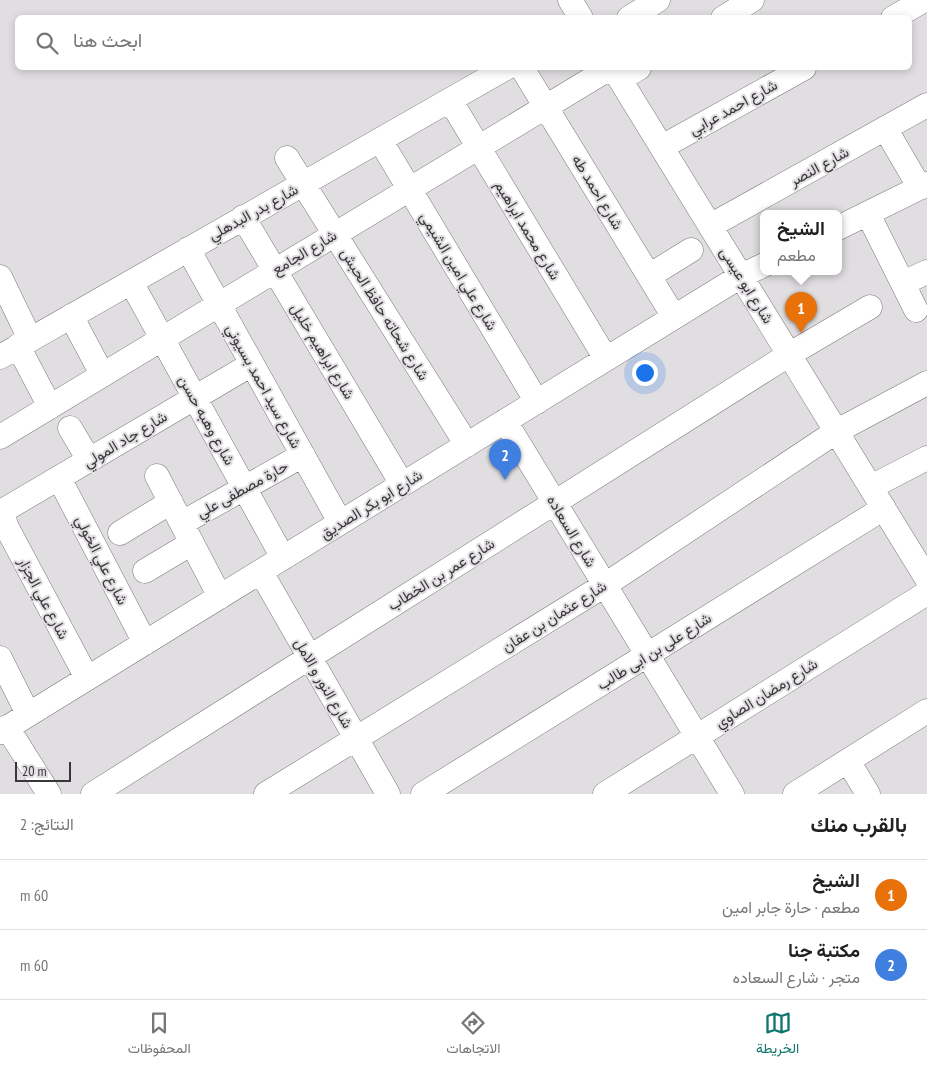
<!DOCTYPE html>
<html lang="ar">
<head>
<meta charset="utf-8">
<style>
  :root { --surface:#fff; --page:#f6f6f6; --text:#222; --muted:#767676; --line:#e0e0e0; --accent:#0f766e }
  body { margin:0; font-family:"PT Sans Narrow",Vazirmatn,sans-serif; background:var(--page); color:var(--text); direction:rtl }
  .scale { position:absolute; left:15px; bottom:12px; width:56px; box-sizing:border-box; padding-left:5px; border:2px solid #393739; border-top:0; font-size:14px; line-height:18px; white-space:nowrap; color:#393739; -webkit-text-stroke:4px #e1dee2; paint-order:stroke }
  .you { position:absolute; left:644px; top:372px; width:18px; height:18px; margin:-12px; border:4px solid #fff; border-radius:50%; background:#1a73e8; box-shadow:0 0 0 8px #1a73e833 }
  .badge { display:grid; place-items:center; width:32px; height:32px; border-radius:50%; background:var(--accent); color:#fff; font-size:16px; font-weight:700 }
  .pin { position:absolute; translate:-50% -41px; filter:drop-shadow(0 1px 2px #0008) }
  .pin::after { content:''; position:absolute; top:26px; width:18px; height:15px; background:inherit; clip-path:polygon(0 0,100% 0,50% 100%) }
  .popup { position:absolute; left:760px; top:210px; width:82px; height:65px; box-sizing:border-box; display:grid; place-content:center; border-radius:8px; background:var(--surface); filter:drop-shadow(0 1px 4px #0005); font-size:16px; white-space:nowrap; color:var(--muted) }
  .popup b { font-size:19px; color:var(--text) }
  .popup::after { content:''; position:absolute; left:50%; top:100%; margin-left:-10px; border:10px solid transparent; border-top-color:var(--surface) }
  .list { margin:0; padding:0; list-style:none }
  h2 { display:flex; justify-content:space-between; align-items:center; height:65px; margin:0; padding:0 20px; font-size:21px }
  h2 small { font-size:16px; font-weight:400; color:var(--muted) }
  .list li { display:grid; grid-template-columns:32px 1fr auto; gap:15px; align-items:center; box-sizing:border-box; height:70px; padding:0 20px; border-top:1px solid var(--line) }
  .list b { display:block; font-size:19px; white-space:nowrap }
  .list p { margin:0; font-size:16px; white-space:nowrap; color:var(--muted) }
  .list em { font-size:16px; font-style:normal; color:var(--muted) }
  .icon { flex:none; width:28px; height:28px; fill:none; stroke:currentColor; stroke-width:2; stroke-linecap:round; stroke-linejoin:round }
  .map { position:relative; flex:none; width:927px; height:794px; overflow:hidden; direction:ltr }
  .search { position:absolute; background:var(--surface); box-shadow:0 2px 8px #0003; left:15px; right:15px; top:15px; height:55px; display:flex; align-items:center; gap:12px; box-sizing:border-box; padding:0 18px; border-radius:8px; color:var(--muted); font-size:19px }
  .sheet { height:205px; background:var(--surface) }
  nav { display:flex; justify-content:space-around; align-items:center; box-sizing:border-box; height:70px; border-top:1px solid var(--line); background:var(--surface); font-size:14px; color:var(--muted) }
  nav a { display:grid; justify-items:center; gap:2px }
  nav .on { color:var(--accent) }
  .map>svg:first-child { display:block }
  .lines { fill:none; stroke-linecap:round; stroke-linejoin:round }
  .minor-casing { stroke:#7b787b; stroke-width:25 }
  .minor { stroke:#fff; stroke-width:24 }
  .labels { text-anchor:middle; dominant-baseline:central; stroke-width:4; stroke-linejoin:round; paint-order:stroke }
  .street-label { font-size:15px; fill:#393739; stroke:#e1dee2 }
</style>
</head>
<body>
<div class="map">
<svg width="927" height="794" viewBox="0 0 927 794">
  <rect width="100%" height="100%" fill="#e1dee2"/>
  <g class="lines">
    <defs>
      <path id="minor" d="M570,0L581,18
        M629,18L658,0
        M723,18L752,0
        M893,18L924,0
        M522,68L674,317
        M613,68L927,579
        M620,79L639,68
        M450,100L606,359
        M885,128L920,188
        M380,140L537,402
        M662,147L804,68
        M287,158L467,445
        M868,214L916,310
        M243,217L402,484
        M710,226L927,105
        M838,228L927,184
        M188,249L340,522
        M649,276L691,250
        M0,277L30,339
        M131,282L283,558
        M903,283L927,272
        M71,316L102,374
        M18,346L50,407
        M0,357L506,68
        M505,421L732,794
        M70,428L89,460
        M0,437L610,68
        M157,476L220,597
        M59,478L145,643
        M871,487L927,458
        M182,523L303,455
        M120,533L171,502
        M145,571L192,543
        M261,572L388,794
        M0,658L28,714
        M87,678L6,526L4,518L6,509L252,364
        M7,727L49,794
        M0,732L741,276L764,265
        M848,761L868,794
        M93,794L790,354L870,307
        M266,794L605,585L837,431L927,383
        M423,794L884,508
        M605,794L927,593
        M795,794L927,711"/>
    </defs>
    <use href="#minor" class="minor-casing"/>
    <use href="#minor" class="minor"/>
  </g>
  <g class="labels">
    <g class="street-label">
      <text transform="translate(733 107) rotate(-29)">شارع احمد عرابي</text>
      <text transform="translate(819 166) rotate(-29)">شارع النصر</text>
      <text transform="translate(598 192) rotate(59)">شارع احمد طه</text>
      <text transform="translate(253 212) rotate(-29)">شارع بدر البدهلي</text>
      <text transform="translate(528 230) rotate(59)">شارع محمد ابراهيم</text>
      <text transform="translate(304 252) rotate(-31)">شارع الجامع</text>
      <text transform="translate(459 271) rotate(59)">شارع علي امين الشيمي</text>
      <text transform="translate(747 285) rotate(58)">شارع ابو عيسى</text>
      <text transform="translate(385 314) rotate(58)">شارع شحاته حافظ الحبش</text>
      <text transform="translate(323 351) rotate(59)">شارع ابراهيم خليل</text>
      <text transform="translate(264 386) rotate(61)">شارع سيد احمد بسيوني</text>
      <text transform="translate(207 420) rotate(61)">شارع وهبه حسن</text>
      <text transform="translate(125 439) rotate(-31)">شارع جاد المولي</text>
      <text transform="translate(242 489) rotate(-29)">حارة مصطفى علي</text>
      <text transform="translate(371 504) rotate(-32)">شارع ابو بكر الصديق</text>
      <text transform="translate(572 531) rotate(59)">شارع السعاده</text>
      <text transform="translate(102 560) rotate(63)">شارع علي الخولي</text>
      <text transform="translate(441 574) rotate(-32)">شارع عمر بن الخطاب</text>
      <text transform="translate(44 598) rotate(62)">شارع علي الجزار</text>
      <text transform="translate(554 616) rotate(-32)">شارع عثمان بن عفان</text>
      <text transform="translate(654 651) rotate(-32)">شارع على بن ابى طالب</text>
      <text transform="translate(324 683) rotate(60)">شارع النور و الامل</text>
      <text transform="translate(766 693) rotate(-32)">شارع رمضان الصاوي</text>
    </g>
  </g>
</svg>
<div class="scale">20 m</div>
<div class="you"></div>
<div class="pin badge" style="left:801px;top:333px;background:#e8710a">1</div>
<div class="popup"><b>الشيخ</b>مطعم</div>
<div class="pin badge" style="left:505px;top:480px;background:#3f7fe0">2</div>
<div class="search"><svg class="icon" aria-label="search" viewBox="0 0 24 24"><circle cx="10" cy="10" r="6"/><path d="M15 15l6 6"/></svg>ابحث هنا</div>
</div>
<section class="sheet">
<h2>بالقرب منك<small>النتائج: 2</small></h2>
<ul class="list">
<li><span class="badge" style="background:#e8710a">1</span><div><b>الشيخ</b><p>مطعم · حارة جابر امين</p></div><em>60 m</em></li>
<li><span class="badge" style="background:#3f7fe0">2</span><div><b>مكتبة جنا</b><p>متجر · شارع السعاده</p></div><em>60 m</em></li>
</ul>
</section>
<nav>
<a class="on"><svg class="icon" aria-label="map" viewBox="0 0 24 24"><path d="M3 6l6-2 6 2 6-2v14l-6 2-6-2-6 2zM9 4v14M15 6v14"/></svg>الخريطة</a>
<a><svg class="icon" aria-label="directions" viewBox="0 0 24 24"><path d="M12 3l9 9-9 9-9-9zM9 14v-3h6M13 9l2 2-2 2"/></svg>الاتجاهات</a>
<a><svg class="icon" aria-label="saved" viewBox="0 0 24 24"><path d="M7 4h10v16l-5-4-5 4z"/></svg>المحفوظات</a>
</nav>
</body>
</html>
